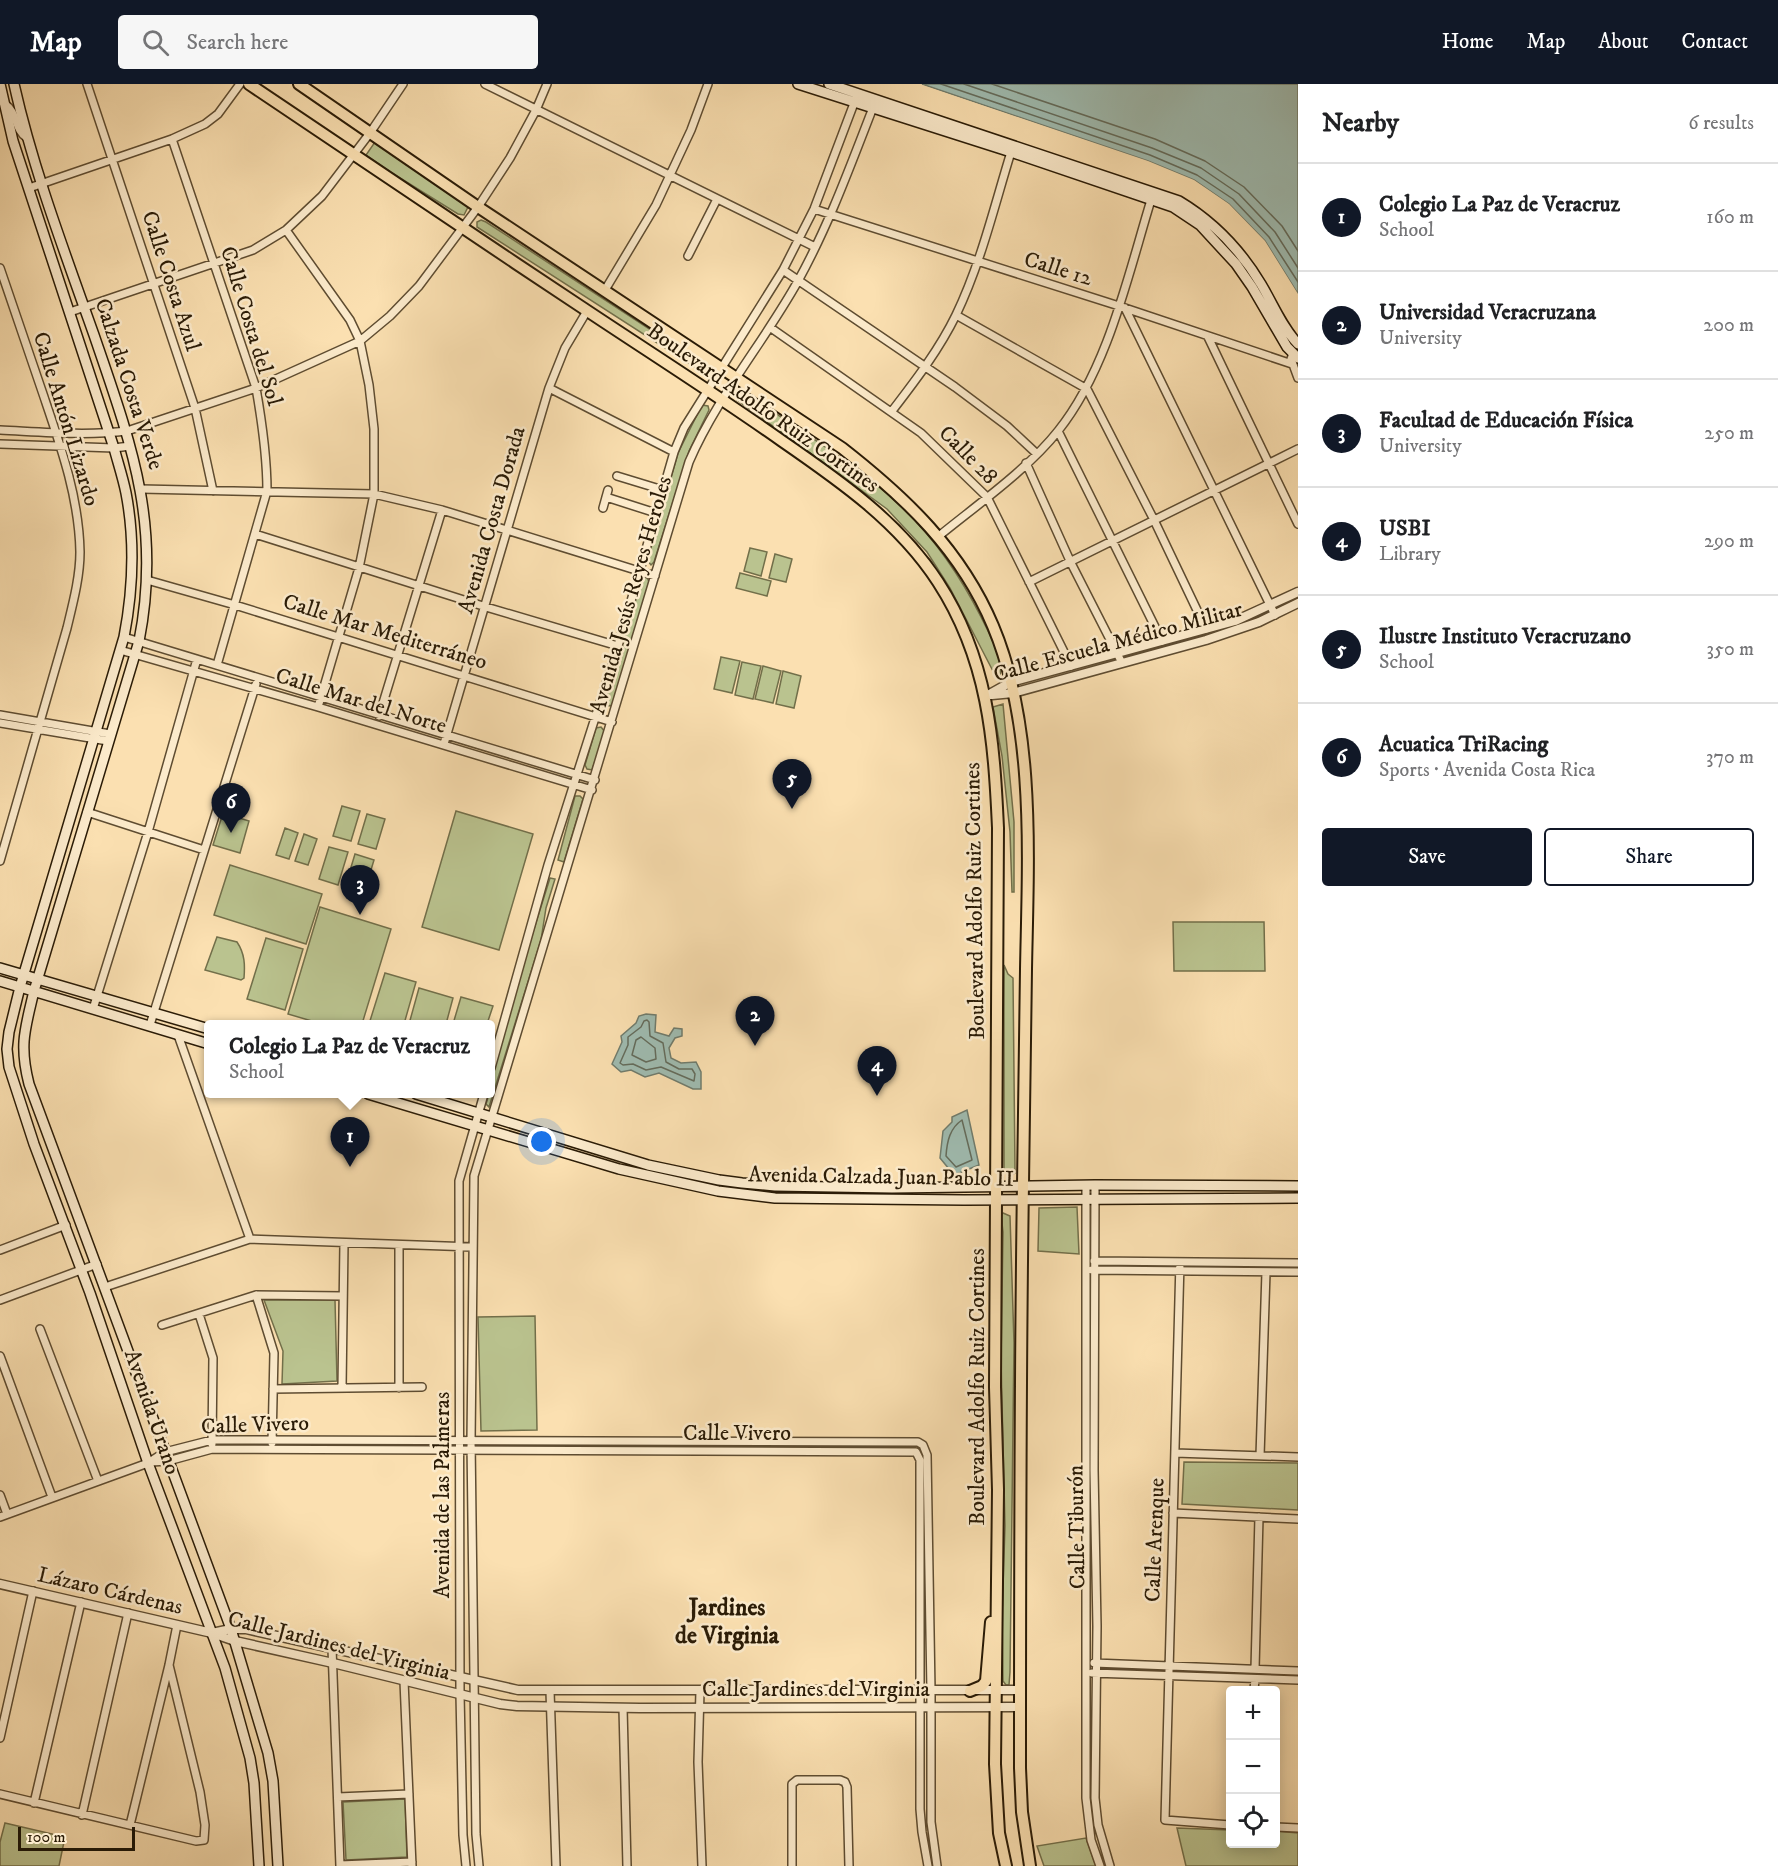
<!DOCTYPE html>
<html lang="en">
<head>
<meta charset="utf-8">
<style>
  :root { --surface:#fff; --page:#f6f6f6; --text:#202124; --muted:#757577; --line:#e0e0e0; --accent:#111827 }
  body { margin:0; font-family:"IM FELL DW Pica",serif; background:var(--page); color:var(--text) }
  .controls { position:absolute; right:18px; bottom:18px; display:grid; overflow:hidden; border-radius:6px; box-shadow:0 3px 15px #0003 }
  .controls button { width:54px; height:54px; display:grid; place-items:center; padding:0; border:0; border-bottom:2px solid var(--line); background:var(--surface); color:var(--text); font:30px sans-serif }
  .scale { position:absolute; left:18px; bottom:15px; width:117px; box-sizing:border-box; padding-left:6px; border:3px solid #2a1b06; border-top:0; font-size:16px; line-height:21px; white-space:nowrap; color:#2a1b06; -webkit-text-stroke:4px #fcebcc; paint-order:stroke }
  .you { position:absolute; left:542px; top:1058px; width:21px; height:21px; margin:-15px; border:4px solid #fff; border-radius:50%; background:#1a73e8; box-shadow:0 0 0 9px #1a73e833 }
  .badge { display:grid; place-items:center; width:39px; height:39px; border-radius:50%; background:var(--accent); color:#fff; font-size:20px; font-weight:700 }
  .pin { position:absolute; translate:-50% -50px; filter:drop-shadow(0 2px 3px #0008) }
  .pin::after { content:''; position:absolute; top:32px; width:21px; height:18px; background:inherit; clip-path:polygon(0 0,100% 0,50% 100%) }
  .popup { position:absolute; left:204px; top:936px; width:291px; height:78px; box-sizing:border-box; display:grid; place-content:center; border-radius:6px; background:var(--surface); filter:drop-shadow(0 2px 4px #0005); font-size:20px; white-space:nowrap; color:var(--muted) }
  .popup b { font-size:22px; color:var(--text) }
  .popup::after { content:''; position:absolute; left:50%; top:100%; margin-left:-12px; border:12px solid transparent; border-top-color:var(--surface) }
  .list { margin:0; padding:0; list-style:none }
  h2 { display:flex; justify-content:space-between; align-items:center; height:78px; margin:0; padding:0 24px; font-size:26px }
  h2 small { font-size:20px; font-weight:400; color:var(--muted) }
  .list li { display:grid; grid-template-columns:39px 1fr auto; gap:18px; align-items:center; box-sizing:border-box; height:108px; padding:0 24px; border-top:2px solid var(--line) }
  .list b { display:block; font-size:22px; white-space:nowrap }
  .list p { margin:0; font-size:20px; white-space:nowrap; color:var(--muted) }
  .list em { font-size:20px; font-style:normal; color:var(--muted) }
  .actions { display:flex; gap:12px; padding:18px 24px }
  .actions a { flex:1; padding:14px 0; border:2px solid var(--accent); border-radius:6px; text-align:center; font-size:21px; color:var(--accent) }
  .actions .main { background:var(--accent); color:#fff }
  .icon { flex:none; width:33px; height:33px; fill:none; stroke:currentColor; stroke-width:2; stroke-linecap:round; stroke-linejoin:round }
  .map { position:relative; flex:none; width:1298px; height:1782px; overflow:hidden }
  header { display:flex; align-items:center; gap:36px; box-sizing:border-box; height:84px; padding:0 30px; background:var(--accent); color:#fff }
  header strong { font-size:28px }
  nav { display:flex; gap:33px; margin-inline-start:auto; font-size:21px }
  .search { width:420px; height:54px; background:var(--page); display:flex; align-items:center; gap:15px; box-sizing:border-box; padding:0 21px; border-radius:6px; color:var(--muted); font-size:22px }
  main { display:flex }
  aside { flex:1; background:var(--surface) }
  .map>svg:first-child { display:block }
  .green { fill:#bac38f; stroke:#726f4a; stroke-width:1.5 }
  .water { fill:#9fbcb1; stroke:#707c6d; stroke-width:1.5 }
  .pier { fill:#fbe0b1 }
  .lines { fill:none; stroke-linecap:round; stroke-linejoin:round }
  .shore { stroke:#646c5c; stroke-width:1.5 }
  .minor-casing { stroke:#5e4c31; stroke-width:10 }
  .tertiary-casing { stroke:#5e4c31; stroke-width:11 }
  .secondary-casing { stroke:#2a1b06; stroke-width:12 }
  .primary-casing { stroke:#2a1b06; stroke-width:14 }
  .minor { stroke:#fcebcc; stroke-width:7 }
  .tertiary { stroke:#fcebcc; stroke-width:8 }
  .secondary { stroke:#fcebcc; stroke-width:9 }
  .primary { stroke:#fbe0b1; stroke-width:10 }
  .labels { text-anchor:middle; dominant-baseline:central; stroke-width:5; stroke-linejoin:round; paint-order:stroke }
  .street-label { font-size:22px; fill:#2a1b06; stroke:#fcebcc }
  .neighbourhood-label { font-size:24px; font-weight:bold; fill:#2a1b06; stroke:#fcebcc }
</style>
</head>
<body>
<header>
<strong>Map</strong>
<div class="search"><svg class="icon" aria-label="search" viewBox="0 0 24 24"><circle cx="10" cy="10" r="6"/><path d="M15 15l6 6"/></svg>Search here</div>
<nav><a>Home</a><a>Map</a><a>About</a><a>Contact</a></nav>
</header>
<main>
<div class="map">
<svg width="1298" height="1782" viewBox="0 0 1298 1782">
  <rect width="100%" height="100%" fill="#fbe0b1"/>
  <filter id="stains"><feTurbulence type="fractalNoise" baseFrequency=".00333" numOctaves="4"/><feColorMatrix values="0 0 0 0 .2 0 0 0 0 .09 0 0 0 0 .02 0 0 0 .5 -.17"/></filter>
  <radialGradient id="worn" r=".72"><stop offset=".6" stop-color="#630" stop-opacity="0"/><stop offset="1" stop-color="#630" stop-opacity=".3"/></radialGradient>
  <path class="green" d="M375,58L468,123L464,131L458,130L392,89L366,71Z
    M481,136L486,138L709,284L704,289L477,143V138Z
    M741,309C763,319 783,335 803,348C885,401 936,444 981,533C989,549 1003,574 1000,593L995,591L950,504L927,468L887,425L737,316Z
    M702,321L708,322L709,326L689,367L654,478L651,481L647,476L678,369Z
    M750,464L767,468L761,492L744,487Z
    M775,470L792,475L786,498L769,494Z
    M740,489L771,497L767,512L736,504Z
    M641,493H647L649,498L613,621L609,622L604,620L603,617Z
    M721,573L740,577L732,609L714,605Z
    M742,578L761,582L753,615L735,611Z
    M763,582L781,587L773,619L755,615Z
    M783,587L801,592L794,624L776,620Z
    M1003,620L1014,738V808H1012L1010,748L1002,672L993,623Z
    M601,643L605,648L592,686L587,685L585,681L596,644Z
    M575,712H580L583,715L564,778L558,776Z
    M342,722L360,727L351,757L333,752Z
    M456,727L533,750L499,866L422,843Z
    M223,729L249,737L240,769L213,761Z
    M367,730L385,735L376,765L358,760Z
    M285,744L298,749L289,775L276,771Z
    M304,750L317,755L308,781L295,777Z
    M329,763L348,768L338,801L319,795Z
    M355,770L374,776L364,809L345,803Z
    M230,781L322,810L306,860L214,831Z
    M550,794L555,795L546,824L541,856L489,1023L486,1020L489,1010H491L492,991L512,915Z
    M320,823L391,845L362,940H322L288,930Z
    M1173,838H1264L1265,887H1174Z
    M217,853L237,858C245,870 245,881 244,894L241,896L205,886Z
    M266,854L303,865L285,926L247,915Z
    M1004,881L1008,890L1013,894L1015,1085V1089L1011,1091L1004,1087Z
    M385,889L416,898L404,940H369Z
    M419,904L453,914L446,940H409Z
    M461,913L493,922L487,940H453Z
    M1077,1123L1079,1170L1038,1167L1039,1124Z
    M1003,1129L1010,1132L1014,1259L1010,1588L1009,1601H1006L1003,1597L1002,1533L1005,1442L1001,1277L1003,1148L1001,1131Z
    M264,1216H335L337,1297L282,1300L283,1267Z
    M535,1232L537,1346L481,1347L478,1233Z
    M1184,1378L1298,1379V1426L1182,1420Z
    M405,1715L407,1773L346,1776L343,1718Z
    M5,1739L65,1753L59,1782H0V1758Z
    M1177,1744L1230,1746V1760H1276V1747L1298,1749V1782H1186Z
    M1086,1754L1096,1782H1044L1037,1762Z"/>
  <path class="water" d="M922,0H1298V210L1265,157L1229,120L1194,96L1148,77Z
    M646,930L656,931L655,948L669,952L674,944L682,945V952L675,954L669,964L671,974L681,979L696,978L701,988V1005H693L659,989L645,993L631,986L621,988L612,980L622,958L621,952L636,939L639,932Z
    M967,1026L979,1081L954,1091L940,1074L943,1047L952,1038V1033Z"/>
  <path class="pier" d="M919,0L1148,77L1194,96L1229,120L1265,157L1298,210V213L1263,159L1227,122L1192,99L1147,79L921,3Z"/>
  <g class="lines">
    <path class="shore" d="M941,0L1150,71L1197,91L1233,115L1269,153L1298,198
      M964,0L1152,64L1201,84L1239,110L1275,148L1298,184
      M992,0L1155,55L1205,77L1244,103L1282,142L1298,167
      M647,936L649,938L650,952L663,959L666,978L679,985H692L695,990L694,997L661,983L646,986L633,980L623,981L620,979L628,961V953L641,943L644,937Z
      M641,953L655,964L656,975L646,978L632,971L636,956Z
      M962,1036L972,1076L956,1083L946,1072C947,1057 950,1044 962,1036Z"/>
    <defs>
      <path id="minor" d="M87,0L195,324L213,407
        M485,0L815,163
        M4,19C19,30 13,44 27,54
        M172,55L256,304C262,338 267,372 267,407L217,581
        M29,104L172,55L205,40L218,30L240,0
        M814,125L1119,222L1292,280
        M286,146L350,236L360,257L369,301L374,345V410L359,484L318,623
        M688,172L717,115
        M0,184C15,227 29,270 44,313C61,363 79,414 80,468C80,493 73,519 67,544L0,777
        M783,186L955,303L1007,342L1037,370
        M605,206L656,121L691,46L708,0
        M1125,224L1275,531
        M70,228L253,166L286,146L322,112L370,49L403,0
        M956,231L1087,305L1154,436L1206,545
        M771,244L921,349L987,413L1071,582
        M1208,253L1298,440
        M1293,269L1291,275L1298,294
        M549,304L674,368
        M892,327C915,297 939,266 956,231C981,179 994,123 1011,68
        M0,346C42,348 85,352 127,347L256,304L360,257L390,232L419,202L478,123L510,74L536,26L547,0
        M1058,347L1162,557
        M0,360L114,364L130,362
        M1026,379L1071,479L1122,579
        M617,392L663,406
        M141,405L374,410L442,426L655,492
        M606,413L656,429
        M603,424L608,406
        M255,450L486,523L618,562
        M939,452C977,421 1028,385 1058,347C1108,285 1128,191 1151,116
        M147,496L235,521L612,638
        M1029,498L1298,365
        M124,553L595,696
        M120,566L318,623L592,706
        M0,631L110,650
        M379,632L442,426
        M0,639L108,657
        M444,660L549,304L565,264L587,227
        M87,728L204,766
        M93,925L148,748L197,575
        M150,941L256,600
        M178,951L250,1155
        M491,984L548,781L618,562L674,368L684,344L783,186L814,125L856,14
        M1086,1101V1714L1091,1756L1100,1782
        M1095,1101L1094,1386L1097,1542L1095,1714L1098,1741L1110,1782
        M0,1166L66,1141
        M1094,1177L1298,1179
        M1180,1178L1165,1736L1230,1741
        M1092,1186L1298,1188
        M105,1203L250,1155L473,1163
        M256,1211L274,1269L272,1359
        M0,1216L97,1180
        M199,1230L213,1274L212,1360
        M162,1241L256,1211L342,1212
        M40,1245L98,1397
        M0,1272L52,1413
        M342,1304L344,1159
        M399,1304V1161
        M273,1305L422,1303
        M1175,1369L1298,1373
        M1260,1372L1266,1188
        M151,1378L168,1377L212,1365L916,1368L920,1376V1725L922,1748L928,1782
        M0,1411L7,1430
        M1173,1429L1298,1435
        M0,1433L148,1379L165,1368L212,1356L918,1358L923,1361L927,1371L931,1607V1738L937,1782
        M332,1564L340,1782
        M1094,1579L1298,1587
        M1255,1585L1259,1433
        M1092,1589L1298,1596
        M404,1597L412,1782
        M1254,1606L1255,1595
        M550,1607L556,1782
        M700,1607L698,1678L702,1782
        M623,1624L627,1782
        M0,1654L33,1507
        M0,1710L196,1757L204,1756L205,1741L200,1708L169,1581
        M338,1713L409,1710
        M34,1719L81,1518
        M82,1731L128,1529
        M130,1741L169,1581L177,1541
        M1276,1743L1298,1744
        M340,1781L412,1778
        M466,1782L463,1751L460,1610L459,1097L484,1010
        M479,1782L476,1750L471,1357L474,1092L689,378C717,313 764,258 798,197C829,141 851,80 874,21
        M792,1782V1700L797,1696H840L845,1698L847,1703L849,1782"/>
      <path id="tertiary" d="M992,611L1013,609L1206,556L1259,538L1298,519
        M986,612L1011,598L1235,537L1298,508
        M0,1500L212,1549L235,1557L333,1579L500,1620L517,1622L640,1624L1020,1623
        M212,1549L231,1545H246L518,1606H1020"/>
      <path id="secondary" d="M0,0L13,57L114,364C118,379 123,394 126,409C135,456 133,506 124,553L20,903L9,948L7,965L9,983L34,1060L90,1209L148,1379L225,1584L250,1674L254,1699L259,1782
        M14,0C33,85 65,169 94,251C131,359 162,441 139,557L34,907C25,945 19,961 29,1000L231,1545L268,1669L273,1697L278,1782
        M798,0L1011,68L1173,123L1200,141L1236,180L1252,203L1287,263L1298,274
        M829,0L1179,117C1214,138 1240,165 1261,200C1273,220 1282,243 1298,260
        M0,884L209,945
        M0,897L209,960
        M368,1010L619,1085L718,1107L775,1114L964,1116L1298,1114
        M416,1010L648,1081L719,1096L742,1099L775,1102L892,1104L1095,1101L1298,1102"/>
      <path id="primary" d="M249,0C360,74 471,150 583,224C649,268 717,311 782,357C840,397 899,438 938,498C988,575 994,655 998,744L995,1303L998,1406L995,1680L999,1749L1006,1782
        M299,0L478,123L842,364C906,414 961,466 993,542C1036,644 1028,776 1026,885C1025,957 1024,1029 1023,1100C1020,1295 1020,1489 1020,1684L1022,1728L1030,1782
        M970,1607L982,1602L986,1597L991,1538"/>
    </defs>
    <use href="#minor" class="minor-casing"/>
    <use href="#tertiary" class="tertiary-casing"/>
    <use href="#secondary" class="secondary-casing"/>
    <use href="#primary" class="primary-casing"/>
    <use href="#minor" class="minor"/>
    <use href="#tertiary" class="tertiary"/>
    <use href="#secondary" class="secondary"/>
    <use href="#primary" class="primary"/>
  </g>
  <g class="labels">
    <g class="street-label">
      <text transform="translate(1058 185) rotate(17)">Calle 12</text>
      <text transform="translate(171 197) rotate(72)">Calle Costa Azul</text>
      <text transform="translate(251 242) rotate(73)">Calle Costa del Sol</text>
      <text transform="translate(129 300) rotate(72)">Calzada Costa Verde</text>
      <text transform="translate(763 324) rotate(35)">Boulevard Adolfo Ruiz Cortines</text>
      <text transform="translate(66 335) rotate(73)">Calle Antón Lizardo</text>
      <text transform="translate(968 371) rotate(45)">Calle 28</text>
      <text transform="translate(492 436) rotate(-74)">Avenida Costa Dorada</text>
      <text transform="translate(631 511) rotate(-74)">Avenida Jesús Reyes Heroles</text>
      <text transform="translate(385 548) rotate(17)">Calle Mar Mediterráneo</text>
      <text transform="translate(1118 558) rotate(-15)">Calle Escuela Médico Militar</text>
      <text transform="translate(361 617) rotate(17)">Calle Mar del Norte</text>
      <text transform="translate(975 817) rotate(-91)">Boulevard Adolfo Ruiz Cortines</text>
      <text transform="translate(881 1093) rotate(1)">Avenida Calzada Juan Pablo II</text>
      <text transform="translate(977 1303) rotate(-90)">Boulevard Adolfo Ruiz Cortines</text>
      <text transform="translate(152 1328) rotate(71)">Avenida Urano</text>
      <text transform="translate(255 1341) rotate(-2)">Calle Vivero</text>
      <text x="737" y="1349">Calle Vivero</text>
      <text transform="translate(442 1411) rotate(-90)">Avenida de las Palmeras</text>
      <text transform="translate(1077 1443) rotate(-91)">Calle Tiburón</text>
      <text transform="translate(1155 1456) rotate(-88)">Calle Arenque</text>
      <text transform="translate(110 1507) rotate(13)">Lázaro Cárdenas</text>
      <text transform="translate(339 1562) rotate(14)">Calle Jardines del Virginia</text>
      <text x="816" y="1605">Calle Jardines del Virginia</text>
    </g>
    <g class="neighbourhood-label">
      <text x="727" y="1524">Jardines<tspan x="727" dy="28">de Virginia</tspan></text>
    </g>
  </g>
  <rect width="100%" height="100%" filter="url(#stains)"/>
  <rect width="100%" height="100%" fill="url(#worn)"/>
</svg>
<div class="controls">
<button>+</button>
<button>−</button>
<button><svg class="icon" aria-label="locate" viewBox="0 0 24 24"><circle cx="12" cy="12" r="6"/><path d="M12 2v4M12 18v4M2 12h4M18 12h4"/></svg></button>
</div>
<div class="scale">100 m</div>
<div class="you"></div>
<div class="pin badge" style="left:350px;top:1083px">1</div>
<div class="popup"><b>Colegio La Paz de Veracruz</b>School</div>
<div class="pin badge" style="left:755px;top:962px">2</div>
<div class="pin badge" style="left:360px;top:831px">3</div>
<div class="pin badge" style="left:877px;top:1012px">4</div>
<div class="pin badge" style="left:792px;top:725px">5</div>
<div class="pin badge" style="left:231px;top:749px">6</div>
</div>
<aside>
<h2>Nearby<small>6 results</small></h2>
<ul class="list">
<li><span class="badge">1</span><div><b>Colegio La Paz de Veracruz</b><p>School</p></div><em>160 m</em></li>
<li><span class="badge">2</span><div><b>Universidad Veracruzana</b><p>University</p></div><em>200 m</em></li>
<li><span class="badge">3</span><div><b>Facultad de Educación Física</b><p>University</p></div><em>250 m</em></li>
<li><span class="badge">4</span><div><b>USBI</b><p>Library</p></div><em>290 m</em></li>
<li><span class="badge">5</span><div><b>Ilustre Instituto Veracruzano</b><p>School</p></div><em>350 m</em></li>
<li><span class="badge">6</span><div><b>Acuatica TriRacing</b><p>Sports · Avenida Costa Rica</p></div><em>370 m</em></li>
</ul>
<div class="actions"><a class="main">Save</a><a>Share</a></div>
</aside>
</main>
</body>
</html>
